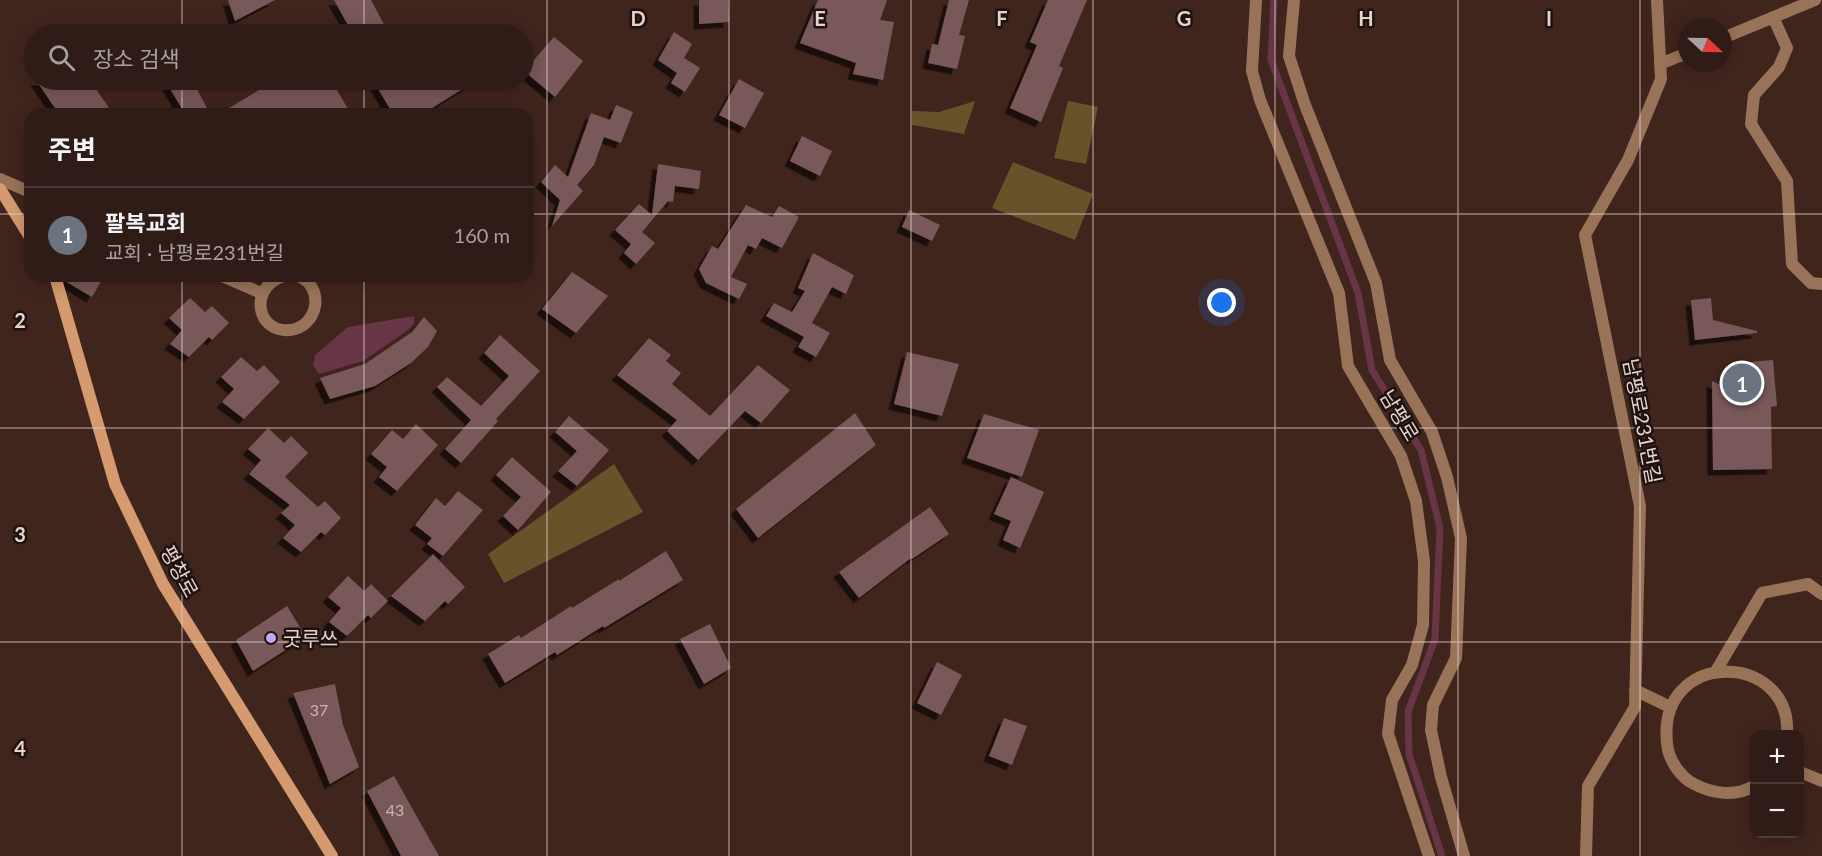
<!DOCTYPE html>
<html lang="ko">
<head>
<meta charset="utf-8">
<style>
  :root { --surface:#301c16; --page:#38251f; --text:#f1f3f6; --muted:#a8a1a1; --line:#4b3a35; --accent:#0b8043 }
  body { margin:0; font-family:Lato,"Noto Sans KR",sans-serif; background:var(--page); color:var(--text) }
  .controls { position:absolute; right:18px; bottom:18px; display:grid; overflow:hidden; border-radius:12px; box-shadow:0 3px 15px #0003 }
  .controls button { width:54px; height:54px; display:grid; place-items:center; padding:0; border:0; border-bottom:2px solid var(--line); background:var(--surface); color:var(--text); font:30px sans-serif }
  .compass { position:absolute; left:1678px; top:18px; width:54px; height:54px; border-radius:50%; background:var(--surface); box-shadow:0 3px 15px #0003; rotate:112deg }
  .you { position:absolute; left:1222px; top:303px; width:21px; height:21px; margin:-15px; border:4px solid #fff; border-radius:50%; background:#1a73e8; box-shadow:0 0 0 9px #1a73e833 }
  .badge { display:grid; place-items:center; width:39px; height:39px; border-radius:50%; background:var(--accent); color:#fff; font-size:20px; font-weight:700 }
  .pin { position:absolute; translate:-50% -50%; border:3px solid #fff; box-shadow:0 2px 6px #0006 }
  .list { margin:0; padding:0; list-style:none }
  h2 { display:flex; justify-content:space-between; align-items:center; height:78px; margin:0; padding:0 24px; font-size:26px }
  h2 small { font-size:20px; font-weight:400; color:var(--muted) }
  .list li { display:grid; grid-template-columns:39px 1fr auto; gap:18px; align-items:center; box-sizing:border-box; height:96px; padding:0 24px; border-top:2px solid var(--line) }
  .list b { display:block; font-size:22px; white-space:nowrap }
  .list p { margin:0; font-size:20px; white-space:nowrap; color:var(--muted) }
  .list em { font-size:20px; font-style:normal; color:var(--muted) }
  .icon { flex:none; width:33px; height:33px; fill:none; stroke:currentColor; stroke-width:2; stroke-linecap:round; stroke-linejoin:round }
  .map { position:relative; flex:none; width:1822px; height:856px; overflow:hidden }
  .search { position:absolute; background:var(--surface); box-shadow:0 3px 15px #0003; left:24px; top:24px; width:510px; height:66px; display:flex; align-items:center; gap:15px; box-sizing:border-box; padding:0 21px; border-radius:33px; color:var(--muted); font-size:22px }
  .panel { position:absolute; background:var(--surface); box-shadow:0 3px 15px #0003; left:24px; top:108px; width:510px; height:174px; border-radius:18px }
  .map>svg:first-child { display:block }
  .green { fill:#69512a }
  .water { fill:#673546 }
  .lines { fill:none; stroke-linecap:round; stroke-linejoin:round }
  .stream { stroke:#673546; stroke-width:7 }
  .building { fill:#785858; filter:url(#shadow) }
  .street { stroke:#987358; stroke-width:12 }
  .secondary { stroke:#d59a6f; stroke-width:12 }
  .grid { fill:none; stroke:#e5d3ce; stroke-width:1.5; stroke-opacity:0.55 }
  .poi-dot { fill:#c2a8f2; stroke:#1e120e; stroke-width:2 }
  .labels { text-anchor:middle; dominant-baseline:central; stroke-width:5; stroke-linejoin:round; paint-order:stroke }
  .number-label { font-size:16px; fill:#cab4b0 }
  .street-label { font-size:20px; fill:#e5d3ce; stroke:#1e120e }
  .poi-label { font-size:20px; fill:#e5d3ce; stroke:#1e120e; text-anchor:start }
  .grid-label { font-size:20px; text-anchor:middle; font-weight:bold; fill:#e5d3ce; stroke:#1e120e; stroke-width:5; stroke-linejoin:round; paint-order:stroke }
</style>
</head>
<body>
<div class="map">
<svg width="1822" height="856" viewBox="0 0 1822 856">
  <defs>
    <filter id="shadow"><feDropShadow dx="-5.5" dy="5.5" stdDeviation="0" flood-color="#0009"/></filter>
  </defs>
  <rect width="100%" height="100%" fill="#40251d"/>
  <path class="green" d="M975,101L964,134L912,125V111L939,112Z
    M1068,101L1098,107L1086,164L1054,158Z
    M1013,162L1093,194L1075,240L992,208Z
    M614,464L643,512L504,583L488,554Z"/>
  <path class="water" d="M414,316V324L407,331L363,361L319,374L313,365L315,355L348,327Z"/>
  <g class="lines">
    <path class="stream" d="M1274,0L1271,60L1358,293L1372,370L1421,450L1440,528L1435,639L1408,712L1409,754L1442,856"/>
  </g>
  <path class="building" d="M228,0H275L235,21Z
    M334,0H371L389,34H353Z
    M699,0H728L729,22L699,24Z
    M818,0H887L880,20L894,22L883,80L853,74L856,63L800,43Z
    M949,0H969L959,35L965,36L957,69L928,63L932,44L938,45Z
    M1048,0H1087L1059,66L1063,68L1041,122L1010,108L1037,45L1030,42Z
    M674,32L692,44L684,58L700,68L685,92L671,83L677,73L658,60Z
    M554,37L583,61L555,97L524,71Z
    M739,79L764,93L745,128L719,115Z
    M36,80H90L113,114H59Z
    M165,80H192L210,114H185Z
    M276,80H331L351,114H219Z
    M373,80H477L432,108L435,114H393Z
    M616,105L633,112L621,143L604,137L594,165L577,185L583,191L552,226L560,200L541,182L555,165L568,177L591,113L610,120Z
    M802,136L832,151L820,176L790,161Z
    M658,164L701,171L699,189L675,186L673,202L668,201L642,232L655,243L636,264L624,253L631,244L615,230L639,204L652,215Z
    M746,205L772,217L779,206L799,217L782,248L762,238L756,249L748,245L731,277L747,284L739,299L706,283L699,269L712,246L718,249Z
    M909,210L940,225L932,241L902,227Z
    M813,253L854,275L846,294L832,287L812,323L830,333L816,357L798,347L804,337L766,316L774,303L792,312L805,291L798,288Z
    M572,272L608,296L576,333L542,309Z
    M64,276H104L92,297L65,281Z
    M190,298L205,312L212,306L229,323L212,340L209,337L189,357L170,344L182,330L169,318Z
    M1711,298L1713,320L1757,331V333L1695,340L1691,300Z
    M424,317L437,331L428,347L411,363L375,386L330,399L320,378L365,364L412,332Z
    M500,335L540,371L496,419L498,421L461,463L445,449L471,420L437,387L447,377L481,406L509,376L484,353Z
    M649,338L671,355L666,361L681,373L672,384L710,416L758,365L790,390L761,423L745,411L698,460L667,431L677,420L617,375Z
    M907,352L959,364L942,416L894,404Z
    M241,357L257,371L264,365L280,382L244,419L222,402L234,389L221,377Z
    M1773,360L1777,406L1771,407L1772,469L1713,470L1712,381L1739,394L1738,379L1750,378L1749,362Z
    M855,413L876,445L758,538L736,509Z
    M984,414L1039,430L1022,477L967,458Z
    M569,416L609,450L577,486L558,471L577,451L555,432Z
    M416,424L438,445L397,491L379,477L387,467L371,454L392,430L403,439Z
    M268,428L284,443L291,436L308,453L285,477L318,507L325,501L341,518L325,535L321,532L301,552L283,538L295,525L281,513L290,505L249,474L261,460L248,449Z
    M512,457L551,492L518,530L503,516L521,497L496,475Z
    M1011,477L1044,492L1020,548L1003,540L1011,521L994,514Z
    M458,491L483,510L443,556L427,544L432,538L415,525L436,498L445,506Z
    M930,507L949,534L912,559L911,558L859,598L839,572Z
    M666,551L683,580L604,628L603,626L557,655L555,652L505,683L488,654L519,635L521,638L571,606L572,608L619,579V581Z
    M433,554L465,587L448,604L445,601L425,621L391,596Z
    M348,576L364,591L371,584L388,601L371,618L368,615L347,636L329,622L341,608L328,597Z
    M287,606L306,637L253,671L236,640Z
    M710,624L731,668L704,684L680,639Z
    M937,662L962,675L941,715L917,703Z
    M335,684L343,725L359,767L330,784L293,693Z
    M1004,718L1027,726L1012,765L989,756Z
    M394,776L439,856H401L367,791Z"/>
  <g class="lines">
    <path class="street" d="M1256,0L1252,71L1260,100L1339,293L1348,366L1401,456L1416,501L1424,561L1423,625L1412,665L1392,700L1388,734L1429,856
      M1294,0L1289,56L1305,105L1376,283L1390,360L1432,432L1447,477L1461,538L1456,658L1433,705L1431,730L1441,777L1464,856
      M1773,17L1787,48L1779,67L1754,95L1751,124L1787,181L1792,264L1811,283L1822,284
      M1723,38L1815,0
      M1660,64L1687,53
      M0,179L30,192
      M222,276L261,293
      M284,276C249,286 255,333 290,330C318,327 326,287 298,276
      M1716,671L1762,593L1808,584L1822,594
      M1635,690L1670,707
      M1800,772L1822,781
      M1754,786C1735,797 1713,794 1694,784C1680,777 1668,759 1667,743C1657,648 1792,651 1787,734
      M1586,856L1588,786L1635,707L1640,506L1585,235L1628,160L1661,79L1657,0"/>
    <path class="secondary" d="M0,189L30,237
      M55,276L115,484L163,584L332,856"/>
  </g>
  <path class="grid" d="M182,0V34M364,0V34M547,0V856M729,0V856M911,0V856M1093,0V856M1275,0V856M1458,0V856M1640,0V856M182,80V114M364,80V114M0,214H30M528,214H1822M182,276V856M364,276V856M0,428H1822M0,642H1822"/>
  <circle class="poi-dot" cx="271" cy="638" r="6"/>
  <g class="labels">
    <g class="number-label">
      <text x="319" y="709">37</text>
      <text x="395" y="809">43</text>
    </g>
    <g class="street-label">
      <text transform="translate(1400 415) rotate(59)">남평로</text>
      <text transform="translate(1643 421) rotate(79)">남평로231번길</text>
      <text transform="translate(180 571) rotate(61)">평창로</text>
    </g>
    <g class="poi-label">
      <text x="283" y="638">굿루쓰</text>
    </g>
  </g>
  <g class="grid-label">
    <text x="638" y="26">D</text>
    <text x="820" y="26">E</text>
    <text x="1002" y="26">F</text>
    <text x="1184" y="26">G</text>
    <text x="1366" y="26">H</text>
    <text x="1549" y="26">I</text>
    <text x="20" y="328">2</text>
    <text x="20" y="542">3</text>
    <text x="20" y="756">4</text>
  </g>
</svg>
<div class="controls">
<button>+</button>
<button>−</button>
</div>
<svg class="compass" viewBox="-18 -18 36 36"><path d="M0-13l5 13h-10z" fill="#e53935"/><path d="M0 13l5-13h-10z" fill="#a8a1a1"/></svg>
<div class="you"></div>
<div class="pin badge" style="left:1742px;top:383px;background:#6b7280">1</div>
<div class="search"><svg class="icon" aria-label="search" viewBox="0 0 24 24"><circle cx="10" cy="10" r="6"/><path d="M15 15l6 6"/></svg>장소 검색</div>
<section class="panel">
<h2>주변<small></small></h2>
<ul class="list">
<li><span class="badge" style="background:#6b7280">1</span><div><b>팔복교회</b><p>교회 · 남평로231번길</p></div><em>160 m</em></li>
</ul>
</section>
</div>
</body>
</html>
